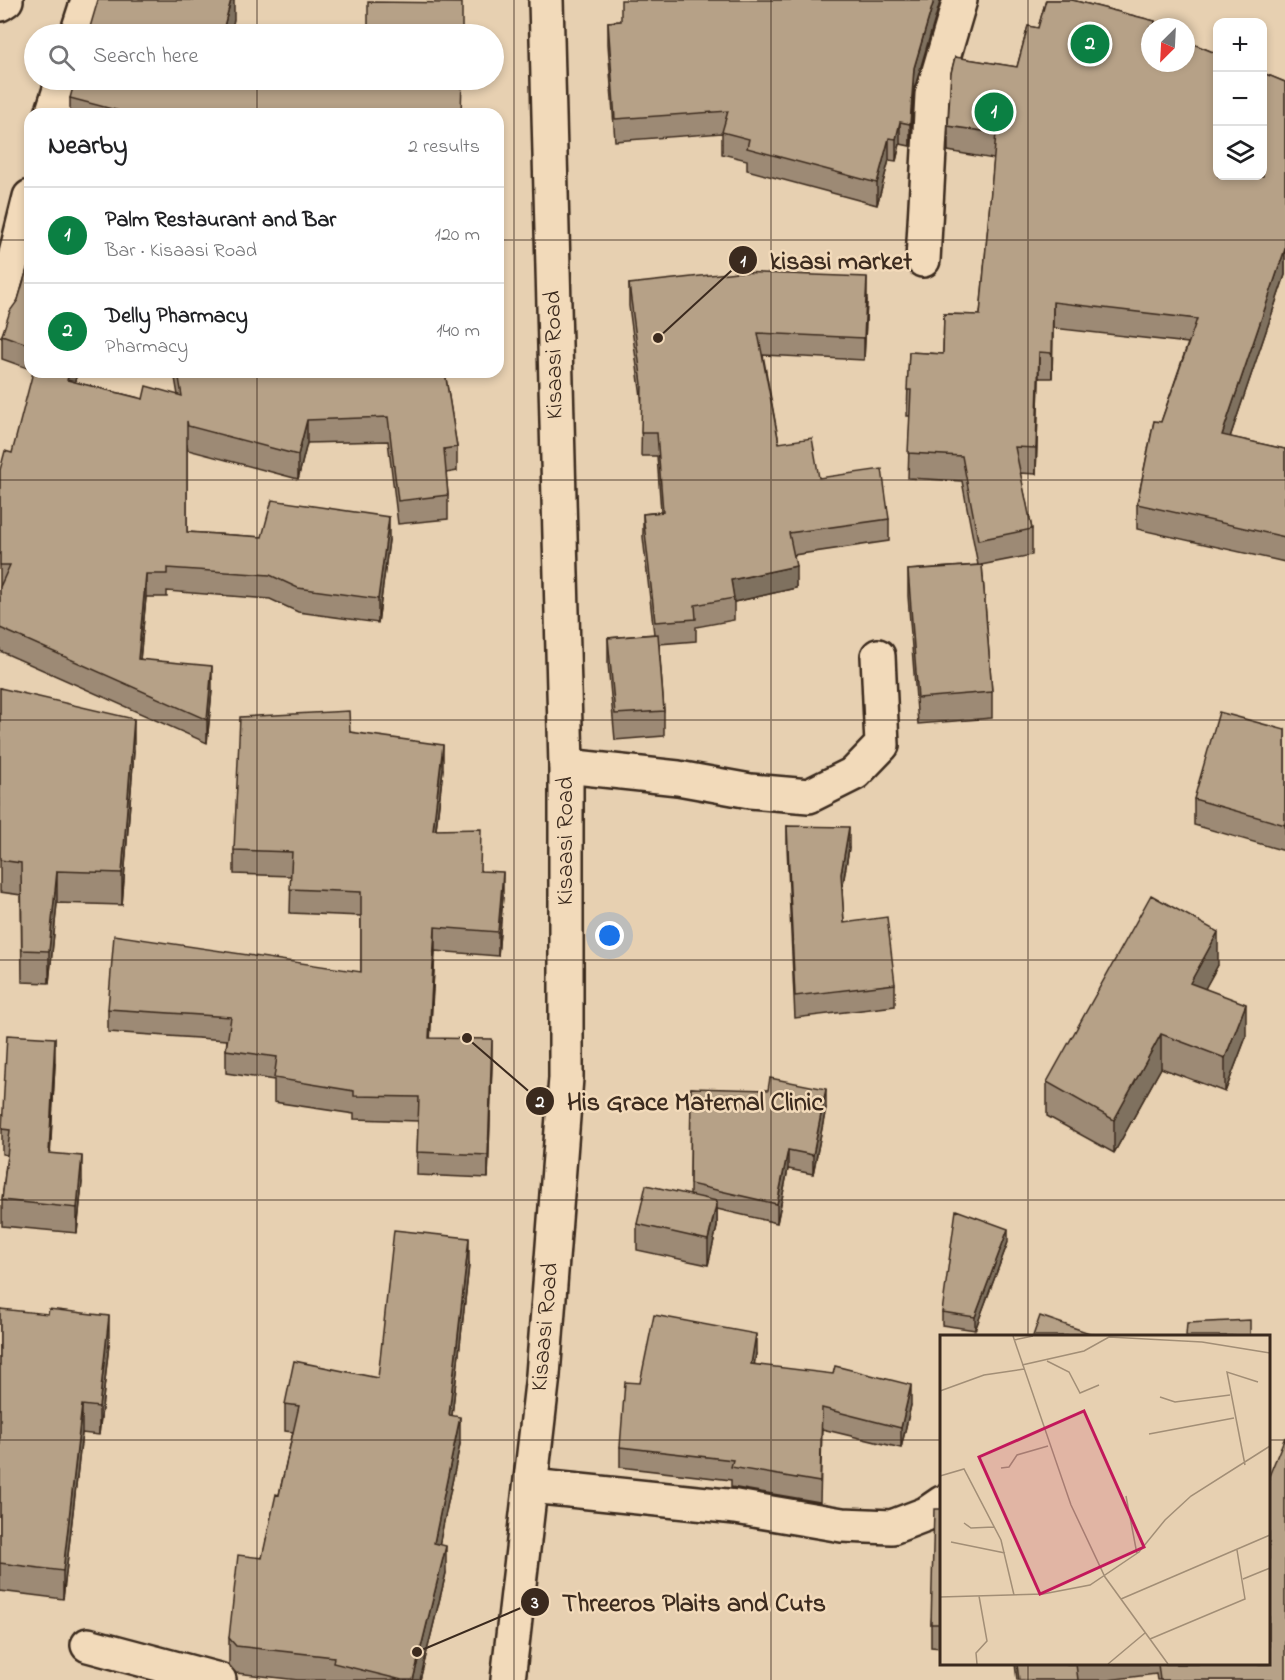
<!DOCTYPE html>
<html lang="en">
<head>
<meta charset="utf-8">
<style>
  :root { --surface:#fff; --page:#f2f2f2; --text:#202124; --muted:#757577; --line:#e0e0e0; --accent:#0b8043 }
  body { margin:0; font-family:"Indie Flower",sans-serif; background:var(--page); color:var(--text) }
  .controls { position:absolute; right:18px; top:18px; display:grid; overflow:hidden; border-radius:12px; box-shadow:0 3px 9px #0003 }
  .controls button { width:54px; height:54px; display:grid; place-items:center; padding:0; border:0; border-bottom:2px solid var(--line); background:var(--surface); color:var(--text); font:30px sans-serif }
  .compass { position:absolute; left:1141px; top:18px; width:54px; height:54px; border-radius:50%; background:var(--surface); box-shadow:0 3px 9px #0003; rotate:204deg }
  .you { position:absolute; left:610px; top:936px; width:21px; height:21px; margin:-15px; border:4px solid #fff; border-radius:50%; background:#1a73e8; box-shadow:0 0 0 9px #1a73e833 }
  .badge { display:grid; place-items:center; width:39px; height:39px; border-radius:50%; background:var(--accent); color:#fff; font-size:20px; font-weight:700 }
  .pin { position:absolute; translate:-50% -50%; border:3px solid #fff; box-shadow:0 2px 6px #0006 }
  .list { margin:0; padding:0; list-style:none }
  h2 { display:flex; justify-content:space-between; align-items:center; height:78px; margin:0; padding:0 24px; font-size:26px }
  h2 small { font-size:20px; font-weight:400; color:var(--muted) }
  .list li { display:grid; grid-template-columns:39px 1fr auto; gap:18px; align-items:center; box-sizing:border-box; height:96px; padding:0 24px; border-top:2px solid var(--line) }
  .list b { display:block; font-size:22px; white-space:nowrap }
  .list p { margin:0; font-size:20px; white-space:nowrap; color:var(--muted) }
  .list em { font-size:20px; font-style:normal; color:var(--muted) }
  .icon { flex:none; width:33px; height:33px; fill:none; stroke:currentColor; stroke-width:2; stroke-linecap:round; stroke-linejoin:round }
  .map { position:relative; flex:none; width:1285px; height:1680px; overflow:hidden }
  .search { position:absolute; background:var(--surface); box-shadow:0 3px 9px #0003; left:24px; top:24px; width:480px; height:66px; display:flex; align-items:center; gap:15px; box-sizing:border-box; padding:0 21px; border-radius:33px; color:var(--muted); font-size:22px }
  .panel { position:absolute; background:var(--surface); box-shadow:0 3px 9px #0003; left:24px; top:108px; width:480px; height:270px; border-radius:18px }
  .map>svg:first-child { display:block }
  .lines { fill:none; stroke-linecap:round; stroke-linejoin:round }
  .minor-casing { stroke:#3b2a1e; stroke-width:38 }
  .major-casing { stroke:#3b2a1e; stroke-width:38 }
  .minor { stroke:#f2daba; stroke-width:33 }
  .major { stroke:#f2daba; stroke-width:33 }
  .wall { fill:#9d8a74; stroke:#3b2a1e; stroke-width:1.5 }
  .shaded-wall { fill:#7f715e; stroke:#3b2a1e; stroke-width:1.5 }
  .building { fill:#b6a187; stroke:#3b2a1e; stroke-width:1.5 }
  .grid { fill:none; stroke:#3b2a1e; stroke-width:1.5; stroke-opacity:0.55 }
  .labels { text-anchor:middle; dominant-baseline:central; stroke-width:5; stroke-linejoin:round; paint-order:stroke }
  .street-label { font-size:24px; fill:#3b2a1e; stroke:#f2daba }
  .inset-road { fill:none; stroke:#a28e76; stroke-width:1.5 }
  .view { fill:#c2185b; fill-opacity:0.15; stroke:#c2185b; stroke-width:3 }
  .inset-edge { fill:none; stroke:#3b2a1e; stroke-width:3 }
  .leader { fill:none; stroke:#3b2a1e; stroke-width:2 }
  .callout-dot { fill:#3b2a1e; stroke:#f2daba; stroke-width:2 }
  .mark-label { font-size:18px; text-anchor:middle; font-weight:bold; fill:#fff }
  .callout-label { font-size:26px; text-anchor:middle; font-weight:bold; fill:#3b2a1e; stroke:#f2daba; stroke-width:5; stroke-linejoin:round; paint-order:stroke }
</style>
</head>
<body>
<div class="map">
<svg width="1285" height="1680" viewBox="0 0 1285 1680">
  <rect width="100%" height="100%" fill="#e7d0b1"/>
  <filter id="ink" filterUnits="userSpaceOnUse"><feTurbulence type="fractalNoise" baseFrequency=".0167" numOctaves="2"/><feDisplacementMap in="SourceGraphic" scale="12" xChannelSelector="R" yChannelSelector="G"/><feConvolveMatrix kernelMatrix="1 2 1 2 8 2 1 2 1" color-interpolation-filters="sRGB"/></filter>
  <g filter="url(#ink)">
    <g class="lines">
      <defs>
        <path id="minor" d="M0,4L6,0
          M77,34L88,0
          M52,114L63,80
          M923,260L932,95L960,0
          M0,319L30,197
          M566,766L678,778L750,791L809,796L855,773L882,745L878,656
          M531,1486L736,1507L842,1525L892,1527L926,1514L942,1503
          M88,1645L219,1680"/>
        <path id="major" d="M508,1680L543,1375L566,1078V766L546,0"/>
      </defs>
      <use href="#minor" class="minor-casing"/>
      <use href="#major" class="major-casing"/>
      <use href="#minor" class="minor"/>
      <use href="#major" class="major"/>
    </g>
    <path class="wall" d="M940,0L914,90L910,146L900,144L896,161L889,160L877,205L747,170V160L722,154V133L615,141L608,44V22Z
      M1046,0H1072L1155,21V27H1150V63H1186V41L1218,54V176H1263V73L1285,82V275L1230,437L1285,449V562L1137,529V504L1154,421L1161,422L1188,343L1053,328L1052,378H1039L1036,474L1020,473L1032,529V555L981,565H982L992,692V718L918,724L908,596V570L978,565L962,481L908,478L910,416H907L909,352L943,354L944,314L980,315L994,159L948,151V126L951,73L955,57L1017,67L1028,26L1038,28Z
      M70,98L462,114H70Z
      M30,259V369L2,359V335L18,300Z
      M629,284L867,300L864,360L763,355L779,443L819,478L889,519V541L794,555L796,588L734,602V620L696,627V641L659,644L664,711V736L615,740L608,663V638L654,634L643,537V514L661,512L657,456H641L642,405L629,306Z
      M78,372L74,382L143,399L178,395L174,372H445L457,447V471L446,473L448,495V519L398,524L388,441L307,443L298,479L188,450L187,444V532L262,537L389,540L378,623L298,612L270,599L167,591V597H146L140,659L212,690L207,743L0,651V470L12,453Z
      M0,688L134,751L122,905L57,903L49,983L22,982L21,895L0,892Z
      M1285,730V851L1194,825V799Z
      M350,732L443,769L436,830L481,871L503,896L498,956L435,951L430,1038L492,1063L488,1178L417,1175L418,1121L354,1119V1114L274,1102V1080L226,1073V1050L227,1040L108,1032V1009L361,972V916L290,913L291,876L234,874V850Z
      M787,826L849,848L842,891L844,923L895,984V1006L795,1018L787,847Z
      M1218,965L1205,988L1246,1037L1225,1092L1161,1068L1114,1153L1047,1116V1082Z
      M55,1064L50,1153L82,1182L77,1233L2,1226V1200L7,1155L2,1154V1129Z
      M691,1088L826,1108L813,1174L788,1169L777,1223L717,1209V1227L708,1265L637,1250V1224L690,1195Z
      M1008,1242L975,1330L942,1325V1312Z
      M469,1265L452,1415L460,1444L439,1545L446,1573L420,1680H298L236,1673L229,1665V1638L262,1558L279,1495L293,1432L285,1431V1404L378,1378Z
      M0,1309L109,1344L99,1435L82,1433L63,1599L0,1591Z
      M756,1354L754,1364L911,1405L901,1448L822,1429L820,1502L731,1487V1480L620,1467V1447L640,1383Z
      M942,1509V1648L931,1647V1624Z
      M1015,1664H1269L1285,1680H1157L1156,1674L1108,1680H1017Z"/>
    <path class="shaded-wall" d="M231,0H234V20L230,34H222Z
      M934,0H940V2L914,90L910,146V124L914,68Z
      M900,122V144L896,161V139Z
      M889,138V160L877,205V183Z
      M1285,249V275L1222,461V435Z
      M867,277V300L864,360V338Z
      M1053,302V328L1052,378V353Z
      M1039,352V378L1036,474V448Z
      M70,372H78L67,404V380Z
      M307,420V443L298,479V455Z
      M389,517V540L378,623V599Z
      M796,566V588L734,602L731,580Z
      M146,574V597L138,682V659Z
      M212,666V690L207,743V720Z
      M134,719V751L122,905V873Z
      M443,745V769L433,853V830Z
      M849,827V848L841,895V874Z
      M57,871V903L49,983V951Z
      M503,872V896L498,956V932Z
      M435,927V951L429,1062V1038Z
      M1218,932V965L1190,1016V983Z
      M1246,1004V1037L1225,1092V1058Z
      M1161,1034V1068L1114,1153V1120Z
      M55,1038V1064L49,1178V1153Z
      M492,1039V1063L488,1178V1155Z
      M826,1089V1108L813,1174V1155Z
      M788,1150V1169L777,1223V1204Z
      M82,1156V1182L77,1233V1208Z
      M717,1201V1227L708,1265V1240Z
      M1008,1229V1242L975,1330V1317Z
      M469,1238V1265L449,1442V1415Z
      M109,1316V1344L99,1435V1407Z
      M756,1334V1354L751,1384V1364Z
      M911,1385V1405L901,1448V1428Z
      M82,1405V1433L63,1599V1571Z
      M460,1417V1444L434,1570V1543Z
      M446,1546V1573L420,1680H413Z"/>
    <path class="building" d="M98,0H231L222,34H88Z
      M621,0H934L914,68L910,124L900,122L896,139L889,138L877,183L747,148L749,139L722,132L728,111L615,119L608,22L621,21Z
      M1046,0H1072L1155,21L1154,27H1150V63H1186V41L1218,54V176H1263V73L1285,82V249L1222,435L1285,449V537L1137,504L1154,421L1161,422L1197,319L1053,302L1052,353L1039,352L1036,448L1015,447L1032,529L978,540L962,456L908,453L911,390H907L909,352L943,354L944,314L980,315L996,133L948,126L951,73L955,57L1017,67L1028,26L1038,28Z
      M368,2L462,3V34H368Z
      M75,80H462L461,114H131L70,98Z
      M30,259V345L2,335L10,311L18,300Z
      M737,272L867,277L864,338L758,333L779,443L812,438L819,478L882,469L889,519L789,533L796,566L731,580L734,598L695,605L696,619L655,622L643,514L663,512L657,433H641L642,384L629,284Z
      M33,372H70L67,380L143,399L146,386L182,396L178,372H445L457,447L444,449L448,495L398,501L388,417L307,420L298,455L188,426L187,421V532L262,537L272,500L389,517L378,599L298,588L270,575L167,568V574H146L138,659L212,666L207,720L0,628V587L10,565H0V470L5,451L12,453Z
      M982,565L992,692L918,698L908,570Z
      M658,634L664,711L615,714L608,638Z
      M0,688L134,719L122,873L57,871L49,951L22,950L21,863L0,860Z
      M349,711L350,732L443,745L433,830L481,829L480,871L503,872L498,932L435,927L429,1038L492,1039L488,1155L417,1152L419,1097L354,1096V1091L274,1078L277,1057L226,1050L231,1017L108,1009L114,935L361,972V892L290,889L292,852L234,850L240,717Z
      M1219,712L1285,730V825L1194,799Z
      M787,826L849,827L841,874L844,923L887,917L895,984L795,996Z
      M1151,895L1218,932L1190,983L1246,1004L1225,1058L1161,1034L1114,1120L1047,1082Z
      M7,1035L55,1038L49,1153L82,1156L77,1208L2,1200L10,1130L2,1129Z
      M770,1078L826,1089L813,1155L788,1150L777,1204L690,1184L691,1088L768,1090Z
      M646,1185L717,1201L708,1240L637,1224Z
      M956,1210L1008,1229L975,1317L942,1312Z
      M394,1230L469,1238L449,1415L460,1417L434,1543L446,1546L413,1680H402L333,1663L334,1657L236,1646L229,1638L238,1555L262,1558L276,1494L279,1495L299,1406L285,1404L294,1361L378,1378Z
      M0,1309L48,1314L49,1309L109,1316L99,1407L82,1405L63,1571L0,1563Z
      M654,1315L756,1334L751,1364L833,1374L835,1366L911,1385L901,1428L822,1408L820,1482L731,1467L733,1460L620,1447L625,1382L640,1383Z
      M1040,1316L1098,1336H1033Z
      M1250,1320V1336H1186L1187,1323Z
      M1285,1437V1680H1160L1158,1664H1269V1476Z
      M934,1509H942V1624H931Z
      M1017,1664H1076L1078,1680H1019Z"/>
  </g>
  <path class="grid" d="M257,0V34M514,0V1680M771,0V1680M1028,0V1336M257,80V114M0,240H30M498,240H1285M257,372V1680M0,480H1285M0,720H1285M0,960H1285M0,1200H1285M0,1440H942M1268,1440H1285M1028,1664V1680"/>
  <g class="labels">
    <g class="street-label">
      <text transform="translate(555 355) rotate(-91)">Kisaasi Road</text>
      <text transform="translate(566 841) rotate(-90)">Kisaasi Road</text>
      <text transform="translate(546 1327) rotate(-85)">Kisaasi Road</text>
    </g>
  </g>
  <g transform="translate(940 1335)">
    <rect width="330" height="330" fill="#e7d0b1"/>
    <path class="inset-road" d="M73,1L131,170L165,242L228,329M74,5L93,1M107,26L129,37L140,58L159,50M82,30L144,16L169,2L262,7L330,18M0,56L44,40L84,34M220,62L235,67L290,60M209,99L294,83M305,130L287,37L318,47M61,133L69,132L77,120L108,111M0,141L24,134L61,205L74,260M186,161L197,219M24,188L31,193L54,192M11,207L65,218M303,244L330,233M0,262L103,259L150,250L199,217L225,185L251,161L330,111M181,264L330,200M210,304L305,264L297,215M37,329L36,318L47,306L39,261M168,329L205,298"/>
    <path class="view" d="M144,76L204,212L100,259L39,122Z"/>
    <rect width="330" height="330" class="inset-edge"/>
  </g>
  <path class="leader" d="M658 338L743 260M467 1038L540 1101M417 1652L535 1602"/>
  <g class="callout-dot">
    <circle cx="658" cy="338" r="6"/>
    <circle cx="467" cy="1038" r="6"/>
    <circle cx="417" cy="1652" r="6"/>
    <circle cx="743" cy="260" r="15"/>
    <circle cx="540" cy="1101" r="15"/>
    <circle cx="535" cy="1602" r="15"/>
  </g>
  <g class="mark-label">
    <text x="743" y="266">1</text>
    <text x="540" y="1107">2</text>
    <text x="535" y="1608">3</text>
  </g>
  <g class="callout-label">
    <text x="841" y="269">kisasi market</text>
    <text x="695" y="1110">His Grace Maternal Clinic</text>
    <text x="694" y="1611">Threeros Plaits and Cuts</text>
  </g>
</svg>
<div class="controls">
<button>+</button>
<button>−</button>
<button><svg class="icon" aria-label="layers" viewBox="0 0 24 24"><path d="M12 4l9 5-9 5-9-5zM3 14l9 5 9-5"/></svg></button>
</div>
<svg class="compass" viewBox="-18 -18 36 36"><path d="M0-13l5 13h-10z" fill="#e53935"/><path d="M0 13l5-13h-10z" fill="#757577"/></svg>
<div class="you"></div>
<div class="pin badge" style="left:994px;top:112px">1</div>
<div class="pin badge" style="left:1090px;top:44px">2</div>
<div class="search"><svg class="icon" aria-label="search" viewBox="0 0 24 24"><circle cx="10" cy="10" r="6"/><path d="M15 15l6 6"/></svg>Search here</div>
<section class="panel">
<h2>Nearby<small>2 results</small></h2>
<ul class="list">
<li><span class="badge">1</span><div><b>Palm Restaurant and Bar</b><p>Bar · Kisaasi Road</p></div><em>120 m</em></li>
<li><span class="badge">2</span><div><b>Delly Pharmacy</b><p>Pharmacy</p></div><em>140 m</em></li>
</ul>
</section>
</div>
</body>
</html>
